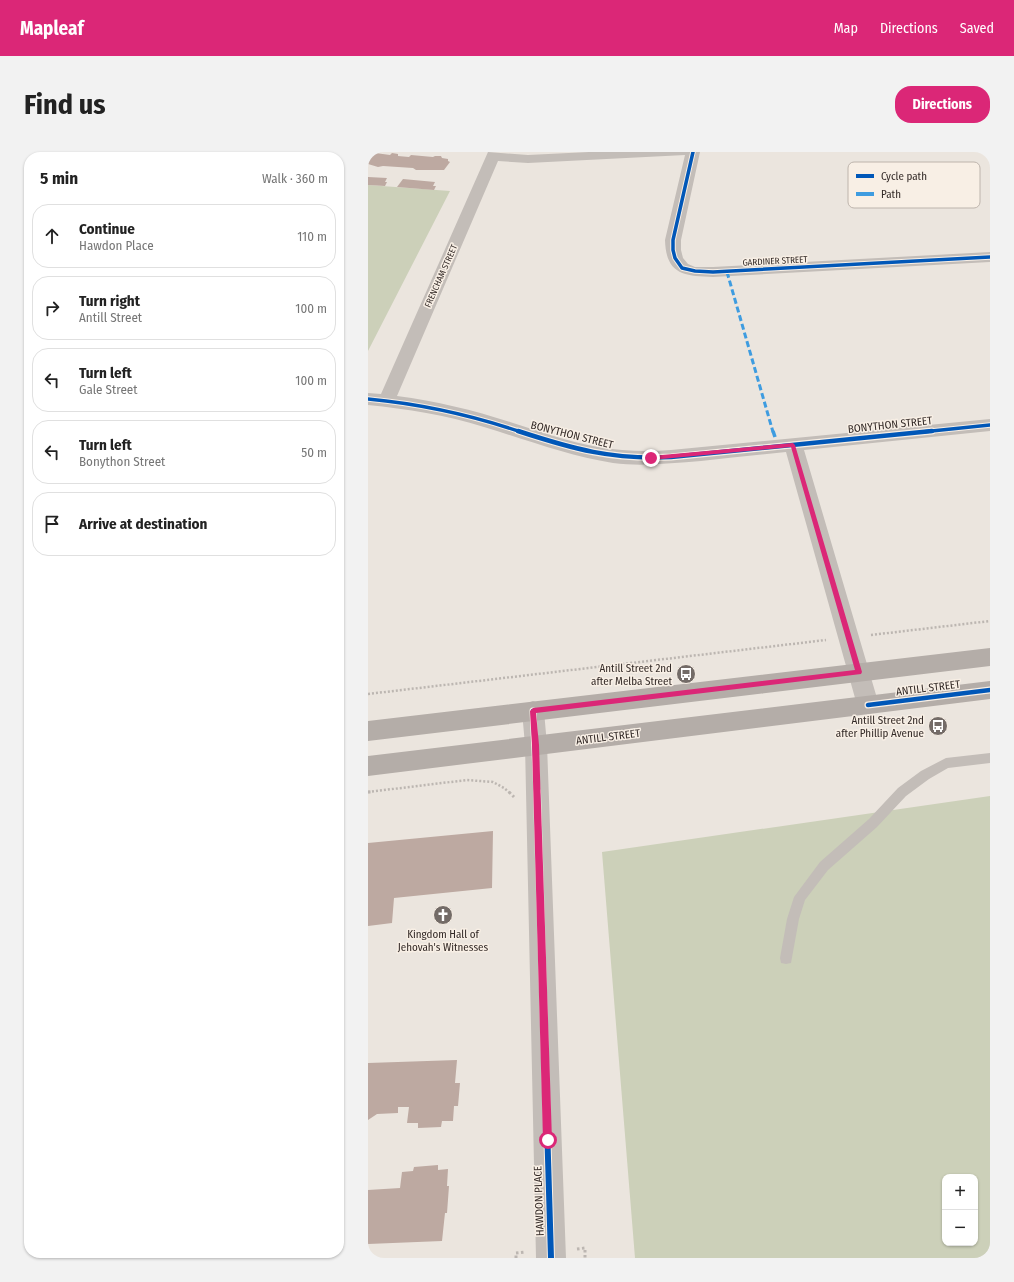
<!DOCTYPE html>
<html lang="en">
<head>
<meta charset="utf-8">
<style>
  :root { --surface:#fff; --page:#f2f2f2; --text:#222; --muted:#767676; --line:#e0e0e0; --accent:#db2777 }
  body { margin:0; font-family:"Fira Sans Condensed",sans-serif; background:var(--page); color:var(--text) }
  .controls { position:absolute; right:12px; bottom:12px; display:grid; overflow:hidden; border-radius:8px; box-shadow:0 1px 3px #0004 }
  .controls button { width:36px; height:36px; display:grid; place-items:center; padding:0; border:0; border-bottom:1px solid var(--line); background:var(--surface); color:var(--text); font:20px sans-serif }
  .stop { position:absolute; width:12px; height:12px; margin:-9px; border:3px solid #db2777; border-radius:50%; background:#fff }
  .stop.end { background:#db2777; border-color:#fff; box-shadow:0 1px 4px #0008 }
  .list { margin:0; padding:0; list-style:none }
  h2 { display:flex; justify-content:space-between; align-items:center; height:52px; margin:0; padding:0 16px; font-size:17px }
  h2 small { font-size:13px; font-weight:400; color:var(--muted) }
  .list li { display:grid; grid-template-columns:26px 1fr auto; gap:12px; align-items:center; box-sizing:border-box; height:64px; margin:0 8px 8px; padding:0 8px; border:1px solid var(--line); border-radius:16px }
  .list b { display:block; font-size:15px; white-space:nowrap }
  .list p { margin:0; font-size:13px; white-space:nowrap; color:var(--muted) }
  .list em { font-size:13px; font-style:normal; color:var(--muted) }
  .icon { flex:none; width:22px; height:22px; fill:none; stroke:currentColor; stroke-width:2; stroke-linecap:round; stroke-linejoin:round }
  .map { position:relative; flex:none; width:622px; height:1106px; overflow:hidden; border-radius:16px }
  header { display:flex; align-items:center; gap:24px; box-sizing:border-box; height:56px; padding:0 20px; background:var(--accent); color:#fff }
  header strong { font-size:19px }
  nav { display:flex; gap:22px; margin-inline-start:auto; font-size:14px }
  .intro { display:flex; align-items:center; justify-content:space-between; box-sizing:border-box; height:96px; padding:0 24px }
  h1 { margin:0; font-size:28px }
  .button { padding:10px 18px; border-radius:16px; background:var(--accent); color:#fff; font-size:14px; font-weight:700 }
  main { display:flex; gap:24px; padding:0 24px }
  aside { flex:1; background:var(--surface); border-radius:16px; box-shadow:0 1px 3px #0004 }
  .map>svg:first-child { display:block }
  .green { fill:#ccd0b9; fill-rule:evenodd }
  .building { fill:#bda9a1 }
  .lines { fill:none; stroke-linecap:round; stroke-linejoin:round }
  .path-far1 { stroke:#bcb6b1; stroke-width:2.5; stroke-dasharray:2 2; stroke-linecap:butt }
  .path { stroke:#bcb6b1; stroke-width:3; stroke-dasharray:2.5 2.5; stroke-linecap:butt }
  .lane { fill:#c3bdb8; fill-rule:evenodd }
  .street { fill:#c3bdb8; fill-rule:evenodd }
  .secondary { fill:#b4ada8; fill-rule:evenodd }
  .quiet-far1 { stroke:#3e9ce0; stroke-width:3; stroke-dasharray:6 3; stroke-linecap:butt }
  .quiet { stroke:#3e9ce0; stroke-width:3.5; stroke-dasharray:8 3.5; stroke-linecap:butt }
  .cycleway-far2-casing { stroke:#f8efe5; stroke-width:5.5 }
  .cycleway-far1-casing { stroke:#f8efe5; stroke-width:7 }
  .cycleway-casing { stroke:#f8efe5; stroke-width:8 }
  .cycleway-far2 { stroke:#0057b8; stroke-width:3.5 }
  .cycleway-far1 { stroke:#0057b8; stroke-width:4.5 }
  .cycleway { stroke:#0057b8; stroke-width:6 }
  .route { fill:#db2777 }
  .labels { text-anchor:middle; dominant-baseline:central; stroke-width:3; stroke-linejoin:round; paint-order:stroke }
  .far-street-label { font-size:9px; fill:#332a27; stroke:#f8efe5 }
  .street-label { font-size:11px; fill:#332a27; stroke:#f8efe5 }
  .poi-label { font-size:11px; fill:#332a27; stroke:#f8efe5; text-anchor:end }
  .key { fill:#f8efe5; stroke:#bdb4ac; stroke-width:1 }
  .key-label { font-size:11px; fill:#332a27 }
</style>
</head>
<body>
<header>
<strong>Mapleaf</strong>
<nav><a>Map</a><a>Directions</a><a>Saved</a></nav>
</header>
<div class="intro"><h1>Find us</h1><a class="button">Directions</a></div>
<main>
<aside>
<h2>5 min<small>Walk · 360 m</small></h2>
<ul class="list">
<li><svg class="icon" aria-label="ahead" viewBox="0 0 24 24"><path d="M12 20V5M6 11l6-6 6 6"/></svg><div><b>Continue</b><p>Hawdon Place</p></div><em>110 m</em></li>
<li><svg class="icon" aria-label="right" viewBox="0 0 24 24"><path d="M7 20v-9h11M14 6l5 5-5 5"/></svg><div><b>Turn right</b><p>Antill Street</p></div><em>100 m</em></li>
<li><svg class="icon" aria-label="left" viewBox="0 0 24 24"><path d="M17 20v-9H6M10 6l-5 5 5 5"/></svg><div><b>Turn left</b><p>Gale Street</p></div><em>100 m</em></li>
<li><svg class="icon" aria-label="left" viewBox="0 0 24 24"><path d="M17 20v-9H6M10 6l-5 5 5 5"/></svg><div><b>Turn left</b><p>Bonython Street</p></div><em>50 m</em></li>
<li><svg class="icon" aria-label="arrive" viewBox="0 0 24 24"><path d="M6 21V4h12l-3 4 3 4H6"/></svg><div><b>Arrive at destination</b></div></li>
</ul>
</aside>
<div class="map">
<svg width="622" height="1106" viewBox="0 0 622 1106">
  <rect width="100%" height="100%" fill="#ebe5de"/>
  <path class="green" d="M0,33L82,39L0,199Z
    M622,644V1106H267L234,700ZM577,1025H607V1091H577Z"/>
  <path class="building" d="M0,0L22,3L24,1L30,2V4L41,5L43,3L65,5L67,4H73L74,6L80,7V9L82,10L76,18H48L45,16L15,14L10,15L0,12Z
    M0,25L19,26L17,30H19L17,34L0,33Z
    M35,27L67,30L65,34H68L66,38L29,35Z
    M125,679L124,736L26,746L24,771L0,774V691Z
    M89,908L87,931H92L90,954H86L85,969H74L73,975L50,976V971H39L41,955H30V961L9,962L0,968V911Z
    M70,1013V1018L80,1017L79,1034H81L79,1061H77L74,1089L0,1092V1038L32,1036L34,1020L45,1019L46,1015Z"/>
  <g class="lines">
    <path class="path-far1" d="M503,483L622,469
      M0,542L458,488
      M0,640L99,628L125,630L136,636L142,641"/>
    <path class="path" d="M0,640H4
      M141,640L146,645
      M209,1097L217,1096V1106
      M148,1106V1101L157,1100"/>
    <path class="lane" d="M622,601V611L580,616L561,627L538,644L509,675L460,718L437,748L431,767L423,811L418,812L413,811L412,806L419,767L426,745L452,710L501,667L530,636L553,619L578,606Z"/>
    <path class="street" d="M120,0L160,3L221,0H332L313,88V98L315,106L320,112L327,115H345L622,100V110L345,125C315,124 298,122 297,88L317,3L160,11L130,9L29,244C68,249 105,258 142,270C171,279 200,290 230,295C254,299 278,300 303,298L622,267V279L436,298L511,553L508,560L500,562L492,560L489,553L418,300C390,303 361,306 333,309C304,311 274,315 245,311C201,304 159,288 116,275C78,263 39,257 0,253V241L13,242Z
      M165,549L173,552L176,559L179,593L198,1106H168L157,593L154,559L157,552Z"/>
    <path class="secondary" d="M622,496V514L0,589V569Z
      M622,529V547L0,624V604Z"/>
    <path class="quiet-far1" d="M359,120L405,280"/>
    <path class="quiet" d="M405,279L407,285"/>
    <defs>
      <path id="cycleway-far2" d="M325,0L305,88V98L307,106L314,116L327,119L345,120L622,105
        M0,247C53,252 103,263 153,280
        M554,280L622,273"/>
      <path id="cycleway-far1" d="M150,279C205,297 244,308 303,305L564,279
        M500,553L622,538
        M165,559L169,641"/>
      <path id="cycleway" d="M169,640L183,1106"/>
    </defs>
    <use href="#cycleway-far2" class="cycleway-far2-casing"/>
    <use href="#cycleway-far1" class="cycleway-far1-casing"/>
    <use href="#cycleway" class="cycleway-casing"/>
    <use href="#cycleway-far2" class="cycleway-far2"/>
    <use href="#cycleway-far1" class="cycleway-far1"/>
    <use href="#cycleway" class="cycleway"/>
  </g>
  <path class="route" d="M425,291L427,293L494,520L493,522L168,561L171,593L184,988L182,991L180,992L177,991L175,988L164,593L162,559L165,556L487,518L423,295L283,308L280,306L283,304Z"/>
  <defs>
    <symbol id="bus-disc" viewBox="-11 -11 22 22"><circle r="9.5" fill="#736b67" stroke="#f8efe5"/><path d="M-5-6H5V4H4V6H2V4H-2V6H-4V4H-5ZM-3.5-4V0h7V-4ZM-3.5 1.2v1.5H-2V1.2ZM2 1.2v1.5H3.5V1.2Z" fill="#fff"/></symbol>
    <symbol id="church-disc" viewBox="-11 -11 22 22"><circle r="9.5" fill="#736b67" stroke="#f8efe5"/><path d="M-1.2-6h2.4v3.5h3.3v2.4h-3.3V6h-2.4V-.1h-3.3v-2.4h3.3Z" fill="#fff"/></symbol>
  </defs>
  <g fill-rule="evenodd">
    <use href="#bus-disc" x="307" y="511" width="22" height="22"/>
    <use href="#bus-disc" x="559" y="563" width="22" height="22"/>
    <use href="#church-disc" x="64" y="752" width="22" height="22"/>
  </g>
  <g class="labels">
    <g class="far-street-label">
      <text transform="translate(407 109) rotate(-3)">GARDINER STREET</text>
      <text transform="translate(73 124) rotate(-66)">FRENCHAM STREET</text>
    </g>
    <g class="street-label">
      <text transform="translate(522 273) rotate(-6)">BONYTHON STREET</text>
      <text transform="translate(204 283) rotate(14)">BONYTHON STREET</text>
      <text transform="translate(560 536) rotate(-7)">ANTILL STREET</text>
      <text transform="translate(240 585) rotate(-7)">ANTILL STREET</text>
      <text transform="translate(171 1049) rotate(-92)">HAWDON PLACE</text>
    </g>
    <g class="poi-label">
      <text x="304" y="516">Antill Street 2nd<tspan x="304" dy="13">after Melba Street</tspan></text>
      <text x="556" y="568">Antill Street 2nd<tspan x="556" dy="13">after Phillip Avenue</tspan></text>
      <text x="75" y="782" text-anchor="middle">Kingdom Hall of<tspan x="75" dy="13">Jehovah's Witnesses</tspan></text>
    </g>
  </g>
  <rect x="480" y="10" width="132" height="46" rx="6" class="key"/>
  <rect x="488" y="22" width="18" height="4" fill="#0057b8"/>
  <rect x="488" y="40" width="18" height="4" fill="#3e9ce0"/>
  <g class="key-label">
    <text x="513" y="28">Cycle path</text>
    <text x="513" y="46">Path</text>
  </g>
</svg>
<div class="controls">
<button>+</button>
<button>−</button>
</div>
<div class="stop" style="left:180px;top:988px"></div>
<div class="stop end" style="left:283px;top:306px"></div>
</div>
</main>
</body>
</html>
